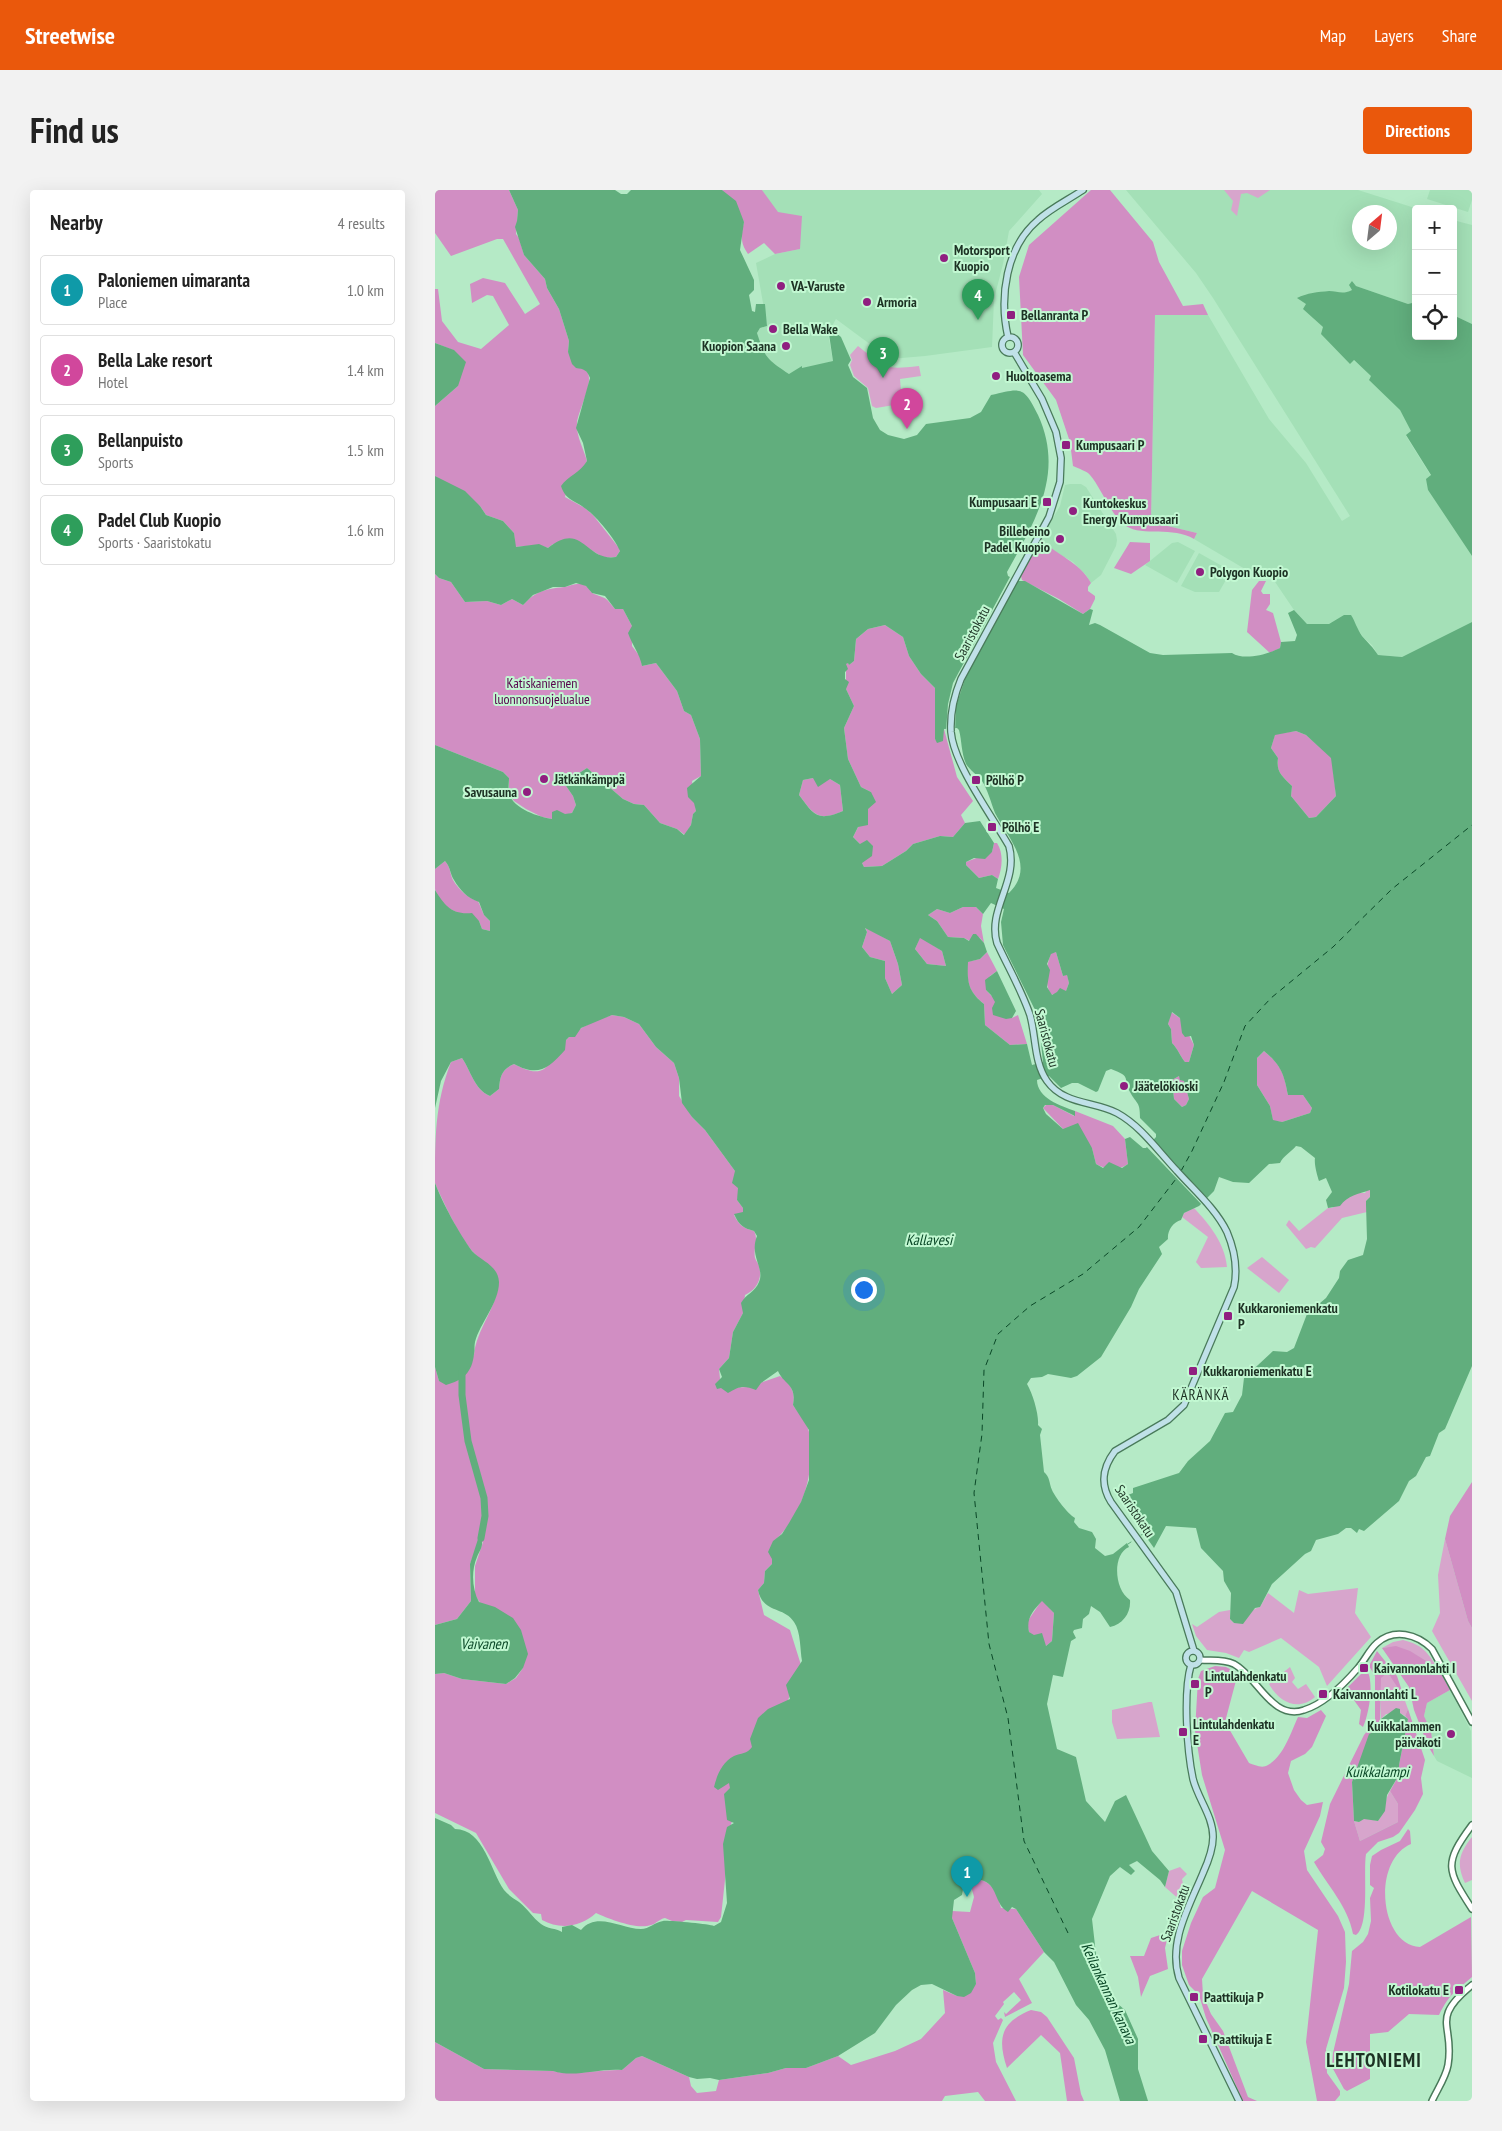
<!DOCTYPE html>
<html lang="en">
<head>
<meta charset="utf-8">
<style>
  :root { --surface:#fff; --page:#f2f2f2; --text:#222; --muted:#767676; --line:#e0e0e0; --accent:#ea580c }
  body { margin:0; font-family:"PT Sans Narrow",sans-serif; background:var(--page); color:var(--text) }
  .controls { position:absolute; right:15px; top:15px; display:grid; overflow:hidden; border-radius:5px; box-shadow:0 5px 20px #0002 }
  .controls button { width:45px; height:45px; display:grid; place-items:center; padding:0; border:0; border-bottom:1px solid var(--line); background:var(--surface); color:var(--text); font:25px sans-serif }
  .compass { position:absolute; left:917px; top:15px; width:45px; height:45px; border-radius:50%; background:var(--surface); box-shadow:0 5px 20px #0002; rotate:28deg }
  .you { position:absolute; left:428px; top:1099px; width:18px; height:18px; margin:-12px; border:4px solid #fff; border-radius:50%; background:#1a73e8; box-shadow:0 0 0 8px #1a73e833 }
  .badge { display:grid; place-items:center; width:32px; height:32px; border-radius:50%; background:var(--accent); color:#fff; font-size:16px; font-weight:700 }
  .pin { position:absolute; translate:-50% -41px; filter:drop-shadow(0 1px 2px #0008) }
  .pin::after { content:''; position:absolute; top:26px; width:18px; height:15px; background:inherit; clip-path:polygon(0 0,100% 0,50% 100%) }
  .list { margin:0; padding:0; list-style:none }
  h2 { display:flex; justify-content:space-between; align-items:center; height:65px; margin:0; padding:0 20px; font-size:21px }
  h2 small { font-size:16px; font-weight:400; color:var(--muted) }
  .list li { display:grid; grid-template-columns:32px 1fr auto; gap:15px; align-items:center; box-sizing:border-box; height:70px; margin:0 10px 10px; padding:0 10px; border:1px solid var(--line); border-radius:5px }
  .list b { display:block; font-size:19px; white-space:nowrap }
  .list p { margin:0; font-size:16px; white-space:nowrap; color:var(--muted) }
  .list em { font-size:16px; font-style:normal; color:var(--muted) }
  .icon { flex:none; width:28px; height:28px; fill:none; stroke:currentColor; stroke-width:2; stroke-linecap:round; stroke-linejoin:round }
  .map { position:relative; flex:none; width:1037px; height:1911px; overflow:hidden; border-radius:5px }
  header { display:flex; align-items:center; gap:30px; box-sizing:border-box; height:70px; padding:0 25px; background:var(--accent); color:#fff }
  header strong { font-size:24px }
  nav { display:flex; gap:28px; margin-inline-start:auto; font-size:18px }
  .intro { display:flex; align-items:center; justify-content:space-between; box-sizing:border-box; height:120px; padding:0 30px }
  h1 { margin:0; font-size:35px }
  .button { padding:12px 22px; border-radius:5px; background:var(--accent); color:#fff; font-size:18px; font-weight:700 }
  main { display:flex; gap:30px; padding:0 30px }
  aside { flex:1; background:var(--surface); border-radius:5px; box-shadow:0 5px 20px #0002 }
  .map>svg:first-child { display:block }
  .built { fill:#a4e0b7; fill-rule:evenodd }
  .green { fill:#d7a5cc }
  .forest { fill:#d18ec3 }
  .water { fill:#61ae7d; fill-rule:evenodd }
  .pier { fill:#b5eac6 }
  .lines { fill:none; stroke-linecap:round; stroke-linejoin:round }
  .stream { stroke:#61ae7d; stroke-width:1 }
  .river { stroke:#61ae7d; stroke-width:7 }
  .ferry { stroke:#0a4827; stroke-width:1; stroke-dasharray:6 5; stroke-linecap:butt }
  .tertiary-casing { stroke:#497a5a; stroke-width:8 }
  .secondary-casing { stroke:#497a5a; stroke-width:8 }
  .tertiary { stroke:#fff; stroke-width:5 }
  .secondary { stroke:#c0e1e8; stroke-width:5.5 }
  .poi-dot { fill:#901f80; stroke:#c2f8d2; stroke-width:2 }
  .labels { text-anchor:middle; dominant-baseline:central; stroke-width:4; stroke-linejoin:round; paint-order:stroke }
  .poi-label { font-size:14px; font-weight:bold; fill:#1d3224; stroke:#c2f8d2; text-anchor:start }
  .street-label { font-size:14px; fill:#1d3224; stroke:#c2f8d2 }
  .park-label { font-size:14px; fill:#56024b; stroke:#c2f8d2 }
  .water-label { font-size:15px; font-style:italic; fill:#0a4827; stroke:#c2f8d2 }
  .neighbourhood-label { font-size:15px; letter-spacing:1px; fill:#1d3224; stroke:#c2f8d2 }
  .district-label { font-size:19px; font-weight:bold; letter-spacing:1px; fill:#1d3224; stroke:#c2f8d2 }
</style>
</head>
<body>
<header>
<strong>Streetwise</strong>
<nav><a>Map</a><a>Layers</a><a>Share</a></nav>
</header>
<div class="intro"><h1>Find us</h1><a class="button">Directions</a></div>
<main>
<aside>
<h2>Nearby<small>4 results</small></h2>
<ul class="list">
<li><span class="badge" style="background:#0f9aa8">1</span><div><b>Paloniemen uimaranta</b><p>Place</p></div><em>1.0 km</em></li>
<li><span class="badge" style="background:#d1479c">2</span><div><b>Bella Lake resort</b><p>Hotel</p></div><em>1.4 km</em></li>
<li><span class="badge" style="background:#2e9e5b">3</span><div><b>Bellanpuisto</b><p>Sports</p></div><em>1.5 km</em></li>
<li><span class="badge" style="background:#2e9e5b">4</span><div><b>Padel Club Kuopio</b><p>Sports · Saaristokatu</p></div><em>1.6 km</em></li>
</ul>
</aside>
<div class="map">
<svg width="1037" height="1911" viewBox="0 0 1037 1911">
  <rect width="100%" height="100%" fill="#b5eac6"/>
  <path class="built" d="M327,0H604L607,4L574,41L568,74L559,109L557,157L490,166L455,169L401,129L393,143L398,171L354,184L335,171L325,156L322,143L325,138L332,136L321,73L340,64L365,59Z
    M691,0H923L983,19H981V112L973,114L921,96L917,91V100L908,104L896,101L869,105L872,114L869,119L888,137L915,173L918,170L937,186L934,189L965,220L974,235L977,241L971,246L996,286L993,300L1037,366V432L967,467L943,465L937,455L929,448L918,433L917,426L894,434H872L859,420L834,383H823L810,379L759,349L762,343L716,332L720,125H773L834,229L871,273L907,331L915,326L778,108L761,83ZM924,22H954V52H924Z
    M995,0H1037V10L1033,22L992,9Z
    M1018,30L1037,35V134L1018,125Z
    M635,294H646L651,297L681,344L682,350L681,356L666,385L656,393L651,385L638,372L614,358L606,349L625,316L630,295Z
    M743,352L760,361L742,393L710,375L737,353Z
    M764,363L796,381L784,402H760L746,396Z
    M1015,1500L1036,1541L1037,1588L1002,1571L999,1566L998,1550L989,1526L992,1513Z"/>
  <path class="green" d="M789,0H835L823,8L812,3L806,4L802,26L796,20L798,11Z
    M423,156C451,178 448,180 484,176L486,186L465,189L466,201L458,206L459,215L441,218L437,216L433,198L419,186L415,175L417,170L415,165Z
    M932,1000H935V1007L931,1011L932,1022L907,1028L880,1058L876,1057L871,1059L851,1035L854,1030L864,1041L893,1018H897L921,1003H930Z
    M759,1018C774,1034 790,1053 792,1077L766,1078L761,1072L773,1047L747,1027L749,1023Z
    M827,1067L854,1090L844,1103L812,1078Z
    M1010,1349L1033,1431L1037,1438V1511L997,1441L1005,1423L1003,1385Z
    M923,1398L920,1423L936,1447L892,1496L884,1477L846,1448L814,1462L809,1460L804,1468L791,1463L772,1460L761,1446L757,1434L762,1437L784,1422L795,1420V1429L799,1433C806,1429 819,1418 825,1417L833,1403L859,1423L864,1400L873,1404Z
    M968,1450C988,1455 992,1462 1003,1478C983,1467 971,1455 947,1458L958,1452Z
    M855,1477L860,1488L857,1492L863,1499L871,1494L880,1507C863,1522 844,1512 834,1494Z
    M951,1484C963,1489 969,1508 973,1519L970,1526L965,1523L951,1524L946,1529L945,1488Z
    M714,1512H717L725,1547L682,1549L677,1532V1520Z
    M955,1601L963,1614V1632L925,1651L919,1631L924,1632L929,1628L943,1631C951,1621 949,1610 955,1601Z
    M1037,1647V1690L1030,1693C1021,1674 1024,1663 1037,1647Z
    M745,1677L752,1684L747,1689L748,1694L755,1697L746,1711L730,1697L734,1681Z"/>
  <path class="forest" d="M0,0H74L83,20L81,44L84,48L89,65L110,89L112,98L124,119L134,151L133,162C139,169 147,175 152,182C160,192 142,222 142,234C141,246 149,260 152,271L148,279L135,289L130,307L150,318L158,325L184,358L185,361L181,367L169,368L153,358L118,354L113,358L104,355L80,357L79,343L68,331L51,325L45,316L0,286V216L23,196L18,160L0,153V99H3L7,131L23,152L46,159L74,135L58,106L52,105L37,113L35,94L48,88L70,93L90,124L105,114L68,49H62L16,66L0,43Z
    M287,0H327L343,22L367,26L365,59L340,64L329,53L313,64C305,53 306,45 309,32Z
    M656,0H675L718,52L724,72L748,116L768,114L773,125H720L716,332L762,343L759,349C738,336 708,347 691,336C676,326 667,299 655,285C652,281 644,279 638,276L635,252L621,210L588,165L584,87L594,55Z
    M606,349C622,366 644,371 656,393L653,397V401L660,406V409L655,419L648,424L624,409L587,390L586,386Z
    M695,352L715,353V371L696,384L679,378Z
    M0,384L4,388L16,392L30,412L52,411L66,415L77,409L88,415C101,401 110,399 129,397C137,396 143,391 151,396C155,399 155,402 159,404C173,409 171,408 180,419H188L197,436V456L206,468L207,476L221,473L242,501L249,521L256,525L265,549L266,586L257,591L261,621L258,624L256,635L250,645L242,639L225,633L209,615L199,614L188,609L152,578L129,593L138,606L141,615L137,623L117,629L107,627L91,619L79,611L74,604V588L68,582L0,555Z
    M824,391H831L826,401L828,404H835V414L831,420L838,423L846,452L845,458L835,463L812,442L817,400Z
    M450,435L468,447L474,466L486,484L500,498V550L507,546L509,539L522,587L538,611L526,625L530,633L518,647L505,646L478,654L471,661L447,676L429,677L427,673L425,654L418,647L433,618L436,602L426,597L413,569L409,538L419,516L411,499V474L413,472L414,475L419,471L421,449L433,439Z
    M861,541L871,545L897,568L901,606L881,627L874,628L856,606L857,596C847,586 841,582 843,568L836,558L840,544Z
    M378,588L395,589L405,595L408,621C383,632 379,625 364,605L368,590Z
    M559,653H562C569,664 567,678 563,689L557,685L544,688L531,675V672L557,662Z
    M10,671C16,678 15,684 18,690C24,700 33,708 43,711L49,725L55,731V741L47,739L44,731C27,724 5,720 0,699C0,694 0,685 0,679Z
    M528,717H541L548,724L546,736L549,753L545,748L538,744L535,751L529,748L513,747L502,731L493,725L502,719L515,723Z
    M430,737L455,751L463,774L467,795L457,804L450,788V771L435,767L427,757L432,742Z
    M485,747L507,761L511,776L492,774L480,759Z
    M552,762L562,781L555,786L551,800L577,828L583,825L592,854L575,855L550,835L549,814C533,801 532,792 532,772L545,769Z
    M621,762L628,786L632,784L634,793L631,801L616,805C609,793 611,776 616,763Z
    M736,822L745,828L759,855L754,872H750C745,866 743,859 737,853L736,839L733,834Z
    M177,825L189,827L204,834L221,857L239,873L244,888V906L257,927L270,940L300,981L304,1003L302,1010L308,1018V1023L299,1025C304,1035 308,1038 319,1041C324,1050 318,1058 320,1068C321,1071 323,1073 324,1076C328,1089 321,1100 310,1105L308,1123L298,1142L294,1168L284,1179L286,1198L313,1197L345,1186C355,1193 361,1202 358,1215C363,1223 372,1232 374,1242C381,1281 368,1326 338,1352L337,1374L330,1381L329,1393L323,1400L329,1425L355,1440L366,1475L348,1524L296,1634L286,1727L283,1732L251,1730L247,1732L237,1731L230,1728C224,1729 221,1734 216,1735C202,1740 174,1729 161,1723C146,1737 125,1740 107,1730L106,1724L98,1723L74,1699L41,1643L0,1623V1484L9,1483L27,1489L71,1494L81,1488L88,1478L40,1405V1376L48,1352L43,1354L35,1374L36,1411L22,1429L0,1435V1177L4,1191L39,1165C41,1140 63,1116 63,1093C64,1077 46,1072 38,1062C24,1046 11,1017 2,998L0,993C0,948 0,913 16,872L27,868C36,881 39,899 55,906L64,899C65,886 67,879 79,874C87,878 100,885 109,879C115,875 125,858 130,851C140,839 161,830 177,825Z
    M829,861C846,875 849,883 853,905H868L877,918L875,923L847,932L838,931L835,916L822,895V868Z
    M744,886L749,891L754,909L751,915L747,917L739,909L737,890Z
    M611,915H618L639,926L640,921L678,936L690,949L693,974C683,981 671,980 661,974L657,958L628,939L608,918Z
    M1037,1292V1438L1033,1431L1010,1349L1015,1326Z
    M607,1410L619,1423L617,1451L611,1456L594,1442L592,1432Z
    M961,1456L975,1461L1003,1478L1015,1500L992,1513L989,1526L996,1541L999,1566L993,1556L979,1520L974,1497L947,1458Z
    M942,1461L962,1486L969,1507L955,1486L951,1484L946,1488L945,1535L940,1542L917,1592L919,1631L925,1651L963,1632V1614L955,1601L964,1585V1575L973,1529L970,1526L973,1519L990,1570L986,1588L988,1604L980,1620L964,1643L958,1647L943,1652L931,1664C928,1682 935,1735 921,1745L918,1744C913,1716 892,1695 879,1672L888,1665L890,1659L886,1652L895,1614L929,1545L940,1531V1486L934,1476Z
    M780,1476L791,1477L803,1483L790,1532L814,1573C820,1575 827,1579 833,1575C849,1566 856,1542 863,1527L872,1528L886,1520L891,1526L877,1557L870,1564L856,1571L853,1583L859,1600L866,1610L872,1615L888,1612L885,1626L869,1661L872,1680L903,1726L910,1742L911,1772L909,1798L891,1859L892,1883L905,1901V1905L900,1911H882L871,1852L883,1740L817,1701L767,1789L768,1805L776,1824L788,1841L813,1907L822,1911H808L771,1828L764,1805L754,1795L747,1775V1761L756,1733L768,1707L780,1698L790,1660L767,1585L760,1541L763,1489L766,1481Z
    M931,1479C940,1490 934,1524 928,1537L924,1534L926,1520L911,1499Z
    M973,1639L975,1641L976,1654C936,1671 945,1756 985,1757L1036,1727L1037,1787C1019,1803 1015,1803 1004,1825L974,1824L953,1842L935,1844V1889L912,1901L909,1899L897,1877L898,1863L914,1794L917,1761L928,1752L933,1744L936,1731L935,1708L939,1698L935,1695V1675L937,1666L946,1660L965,1651Z
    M546,1690C558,1693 563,1706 566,1718L581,1719L609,1762L584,1789L597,1813L570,1827L569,1822L571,1824L586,1810L579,1802L568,1812L569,1814L560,1826L563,1830L566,1828L568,1830L558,1853L561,1872L581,1911H550L543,1902L510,1906L507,1911H0V1852L49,1879L118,1881C135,1886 166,1879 187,1880L201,1868L207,1866L254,1887L256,1896L262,1903L281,1901L284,1890L333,1883L351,1878H371L403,1866L416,1875L460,1861L486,1849L510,1823L508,1800L522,1806L541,1794L540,1783L517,1728V1721L535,1722L539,1707L535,1692L537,1696Z
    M734,1742L730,1758L733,1779L715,1786L706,1807L703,1787L695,1766H709L716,1748Z
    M596,1820L606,1822L612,1827L639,1868L646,1904L649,1911H632L625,1863L606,1845L572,1878C562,1848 566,1832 596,1820Z"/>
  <path class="water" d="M74,0H180L186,4H192L196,0H287L301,11L309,32L305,60L319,90V100L314,105L317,121L320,122L321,114H330L332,136L325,138L322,143C330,168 332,169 354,184L367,176V178L398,171L394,144L401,143L406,147L416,170L413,175L418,187L432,198L438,228L445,240L453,245L469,249L482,245L491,234L535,228L546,222L556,205C585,199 588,194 603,225C630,284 600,331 572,382L573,386L583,391H590L648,424L655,419L658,420L654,435L660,433L665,435L715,463L728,465L797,463C809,471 833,464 845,458L846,452L860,451L862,445L853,423L859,420L872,434H894L909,425H916C920,431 922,439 927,446C933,453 938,457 943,465L967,467L1037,432V1176L1010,1239L1004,1243L995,1266L991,1267L981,1286L974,1291L964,1311L929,1341L924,1339L922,1343L916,1338H911L903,1344L881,1350L876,1361L870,1364L837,1394L825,1417L820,1418L808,1434L799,1433L795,1429L796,1403L789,1391L788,1381L766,1358L761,1338L731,1336L719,1358L709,1344L690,1311L693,1305L698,1303V1298L744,1283L753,1271L775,1251L790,1223L798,1222L807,1205L809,1188L838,1161L852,1162L859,1158L872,1124L891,1108L904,1088L905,1081L913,1070L928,1065L932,1049L931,1015V1011L935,1007V1000C923,1004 913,1005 905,1016L893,1018L891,1010L897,1002L891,988L884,991C882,985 879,974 880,968L866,957L861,956C856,962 848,966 845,973L834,974L814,993L798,992L784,987L779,1001L764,1016L749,1023L746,1030C738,1032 732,1041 733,1049L724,1057L727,1064L704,1099L696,1117L666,1167L642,1186L636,1188L613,1184L607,1187L596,1188L592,1194C598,1204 604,1225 603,1235L607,1239L605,1245L609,1282C615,1287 614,1293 617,1300C620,1307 633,1324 640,1328L639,1332L644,1338L657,1342L661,1349L660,1358L670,1366L678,1364L692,1353L694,1357C677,1364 679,1400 695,1410C696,1423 688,1434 675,1437L665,1422L656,1416L654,1424L648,1429L647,1438L639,1440L638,1442L641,1448L636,1451L628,1487L618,1485L612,1514L622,1559L641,1567L651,1611L670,1632L680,1611L691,1605L717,1661L734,1681L730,1697L725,1690L702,1671L694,1675L700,1681L696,1685L685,1677L675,1686L657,1729L665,1799L690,1820L703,1849V1879L713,1911H685L670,1860L654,1830L641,1815L619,1772L609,1762L581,1719L577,1717L573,1722C559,1714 563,1694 546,1690L538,1696L534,1692L529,1693L527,1705L519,1710L517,1728L540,1783L541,1794L536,1803L529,1807L522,1806L497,1794L486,1795L477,1800L461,1815L440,1843L403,1866L371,1878H351L333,1883L284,1890L275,1888L262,1889L254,1887L207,1866L201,1868L187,1880C163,1878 140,1888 118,1881L49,1879L0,1852V1628L16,1635L20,1639C49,1639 56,1682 69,1700C73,1705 78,1708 84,1712C92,1718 98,1728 106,1734C112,1739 121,1738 127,1742V1737L137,1735L146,1740C162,1721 186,1739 206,1739C214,1739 220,1732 228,1731C231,1730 274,1734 279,1736L286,1732L292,1713L288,1654L292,1637L299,1633L292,1630L289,1604L295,1598L294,1593L283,1600L279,1597C282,1585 287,1572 299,1566C306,1563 312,1564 317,1557L315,1549L323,1528L333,1519L355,1509L351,1495L367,1471C365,1460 366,1442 359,1432C349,1416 328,1424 323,1400L329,1393L330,1381L337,1374V1369L333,1362L338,1351L347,1344L354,1333L366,1312L374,1290V1240L358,1215C362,1194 349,1195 343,1181L326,1193L321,1200C309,1195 304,1196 293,1203L286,1198L282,1199L280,1194L287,1187L284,1179L294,1168L298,1142L308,1123L306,1113C311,1104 320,1102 324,1092C330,1078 314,1066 322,1046L319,1041C308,1038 304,1035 299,1024L308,1022V1018L302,1010L303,998L297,993L300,981L270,940L257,927L247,913L244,888L239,873L221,857L204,834L189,827L177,825L146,838L140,847H134L131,850L130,860C113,879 103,887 79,874C67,879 65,886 64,899L55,906C39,899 36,881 27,868L16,872L6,891L0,918V700C10,716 17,725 37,723L44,731L47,739L55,741V731L49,725L44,712C32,708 25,700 19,690C15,684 16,678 10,671L0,679V555L68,582L74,588C74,592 73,600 74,604C79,619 104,627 117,629V622L122,620L130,624L137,623L141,615L138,606L129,593L152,578L188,609L199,614L209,615L225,633L242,639L249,645L256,635L258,624L261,621L259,613L253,607L252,598L266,586L265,549L256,525L249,521L242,501L221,473L207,476C205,464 197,455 193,443L197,436L188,419H180L170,406L157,403L151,396L141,393L130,397H118L98,405L88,415L77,409L66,415L52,411L30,412L16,392L4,388L0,384V286L30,301L45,316L51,325L68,331L79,343L81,357L104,354L113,358C148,330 150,372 181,367L185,361C180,349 162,327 151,319C140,310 131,311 126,296C133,286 145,283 152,271L148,253L141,238L155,188C152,180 149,179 141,178L137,174L133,162L134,151L124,119L112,98L110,89L89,65L80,37L82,31L83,20ZM450,435L468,447L474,466L486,484L500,498V549L502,553L508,551L509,539L522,538L524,540C527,551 526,562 531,574C535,580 542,585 547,591C553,600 556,613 560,623C572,647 602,676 574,703L561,698L563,689L557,685L544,688L531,675V672L539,668L550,669L557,662L559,653L545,631L530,633L518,647L505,646L478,654L471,661L447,676L429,677L427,673L437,666L438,656L432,650L425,654L418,647L423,637L433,635V619L441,612L436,602L426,597L413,569L409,538L419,516L411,499L414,492L410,489V482L413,479L411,474L413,473L414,475L419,471L421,449L433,439ZM861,541L871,545L896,568L901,606L881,627L874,628L856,606L857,596C847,586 841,582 843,568L836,558L840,545ZM378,588L383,597L395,589L405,595L408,621C382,632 379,625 364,605L368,590ZM556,713L569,719L566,732L568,755L600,820L604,840L611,839L615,841V848L612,852L606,853L608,872L597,875L592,854L575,855L550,835L549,814C533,801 532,792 533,772L545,769L552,762L549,753L541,744H538L534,751L529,748L513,747L502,731L493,725L502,719L515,723L528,717H541L548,724ZM430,738L455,751L463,774L467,795L457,804L450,788V771L435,767L427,757L432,742ZM485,748L507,761L511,776L492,774L480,759ZM621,762L628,786L632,785L634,793L631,801L625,798L622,802L617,805L612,797L615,780L612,774L616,764ZM737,822L745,828L747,843L750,847L756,846L759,855L754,872H750C745,866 743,859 737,853L736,839L733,834ZM829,861C846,875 849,884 853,905H868L877,918L875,923L847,932L838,930L835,916L822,895V868ZM676,879C698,887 687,888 695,902C702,915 705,911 705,928L721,944V947L711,958H708L695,947L690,949L693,974L687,978L674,972L668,978L661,974L657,958L643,933L628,939L611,924L608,918L610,915H618L640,926V921C626,916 602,908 602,890L614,886L626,898L637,893H643L661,902L663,901L671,881ZM744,886L745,890L749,891L754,909L751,915L747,917L739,909L737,890ZM607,1411L619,1423L617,1451L611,1456L607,1443L599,1445L594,1442C591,1428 598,1421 607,1411Z
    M917,91L921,96L973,114L981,112V146H1018V125L1037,134V366L993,300L991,289L996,285L971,245L976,241L965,220L934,190L936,186L919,170L915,174L886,144L888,137L868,119L871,114L862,108C872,103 883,102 894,101C903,101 907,105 917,100L914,95Z
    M0,153L19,160L31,172L23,196L0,216Z
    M562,781L581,821L577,828L571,829L558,825L557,818L560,812L556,805L551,800L550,790Z
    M0,993C8,1014 24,1043 37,1061C46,1071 63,1075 64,1092C64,1113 45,1133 40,1152C39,1156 40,1160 39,1164C37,1183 28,1190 11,1195L4,1191L0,1177Z
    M46,1348C49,1356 45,1360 42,1367C36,1381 37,1399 44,1412L60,1417L78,1428L86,1440L93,1464L88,1478L80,1488L71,1494L27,1489L9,1483L0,1484V1435L22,1429L36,1411L35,1374L43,1349Z
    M961,1518L965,1519V1523L973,1529L964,1575V1585L952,1605L950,1621L943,1631L929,1629L924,1632L919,1631L917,1592L934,1544C942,1541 945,1537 946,1529Z"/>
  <path class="pier" d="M576,385L583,388L530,489L521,516L520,541H511L513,514L518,493Z
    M716,948L774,1010L768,1016L710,955Z"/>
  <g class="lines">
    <path class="stream" d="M706,1345L709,1344
      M693,1354L696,1352"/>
    <path class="river" d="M27,1181V1205L33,1251L49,1308L50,1326L46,1348"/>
    <path class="ferry" d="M746,981L757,961L789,892L810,836L836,808L898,757L957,699L1037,635
      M633,1743L589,1651L573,1528L554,1454L539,1303L547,1244L549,1180L563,1144L595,1116L648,1084L704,1037L744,985"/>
    <defs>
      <path id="tertiary" d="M765,1470C777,1471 788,1469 799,1474C823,1487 837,1531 869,1520C889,1514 910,1493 923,1478C930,1470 934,1460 942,1453C959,1438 982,1444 997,1459L1037,1532
        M1037,1635C1008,1674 1012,1680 1037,1719
        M997,1911C1002,1900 1011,1887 1013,1875C1020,1834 994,1830 1037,1795"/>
      <path id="secondary" d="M573,147C564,107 571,57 603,30C616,18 633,10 648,0
        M567 155a8 8 0 1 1 16 0a8 8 0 1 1-16 0Z
        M579,162L607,209L621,242L626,268L625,292L614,327L526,489C519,506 515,524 516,542C519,575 557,626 574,656C584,691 552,719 562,753C573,777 587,801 595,825C601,846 599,873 612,891C629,915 659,911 682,923C706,936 723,961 742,981C759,1000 781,1019 792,1042C800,1061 803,1078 799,1097L749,1215L733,1230L680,1261C667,1278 665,1294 676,1312L741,1402L759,1461
        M751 1468a7 7 0 1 1 14 0a7 7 0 1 1-14 0Z
        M756,1475C748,1502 752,1561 758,1589C763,1609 778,1626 778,1647C778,1660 773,1672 768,1683C754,1717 733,1752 744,1788L804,1911"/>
    </defs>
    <use href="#tertiary" class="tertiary-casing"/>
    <use href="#secondary" class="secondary-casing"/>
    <use href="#tertiary" class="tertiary"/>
    <use href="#secondary" class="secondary"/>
  </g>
  <g class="poi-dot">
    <circle cx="509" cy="68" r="5"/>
    <circle cx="346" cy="96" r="5"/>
    <circle cx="432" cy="112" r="5"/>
    <rect x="571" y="120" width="10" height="10" rx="2.5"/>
    <circle cx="338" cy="139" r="5"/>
    <circle cx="351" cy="156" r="5"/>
    <circle cx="561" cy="186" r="5"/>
    <rect x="626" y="250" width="10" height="10" rx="2.5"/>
    <rect x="607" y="307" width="10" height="10" rx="2.5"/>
    <circle cx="638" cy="321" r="5"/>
    <circle cx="625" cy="349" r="5"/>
    <circle cx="765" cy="382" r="5"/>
    <circle cx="109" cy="589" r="5"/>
    <rect x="536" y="585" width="10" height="10" rx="2.5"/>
    <circle cx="92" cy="602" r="5"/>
    <rect x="552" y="632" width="10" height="10" rx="2.5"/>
    <circle cx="689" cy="896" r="5"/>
    <rect x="788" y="1121" width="10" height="10" rx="2.5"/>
    <rect x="753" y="1176" width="10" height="10" rx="2.5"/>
    <rect x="924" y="1473" width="10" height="10" rx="2.5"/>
    <rect x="755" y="1489" width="10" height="10" rx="2.5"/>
    <rect x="883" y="1499" width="10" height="10" rx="2.5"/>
    <rect x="743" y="1537" width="10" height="10" rx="2.5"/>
    <circle cx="1016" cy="1544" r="5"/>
    <rect x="1019" y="1795" width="10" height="10" rx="2.5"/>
    <rect x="754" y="1802" width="10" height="10" rx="2.5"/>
    <rect x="763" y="1844" width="10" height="10" rx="2.5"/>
  </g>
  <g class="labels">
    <g class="poi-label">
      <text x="519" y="60">Motorsport<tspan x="519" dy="16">Kuopio</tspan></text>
      <text x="356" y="96">VA-Varuste</text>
      <text x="442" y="112">Armoria</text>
      <text x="586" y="125">Bellanranta P</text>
      <text x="348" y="139">Bella Wake</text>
      <text x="341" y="156" text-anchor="end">Kuopion Saana</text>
      <text x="571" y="186">Huoltoasema</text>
      <text x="641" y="255">Kumpusaari P</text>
      <text x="602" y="312" text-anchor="end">Kumpusaari E</text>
      <text x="648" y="313">Kuntokeskus<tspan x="648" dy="16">Energy Kumpusaari</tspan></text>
      <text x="615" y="341" text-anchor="end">Billebeino<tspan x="615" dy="16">Padel Kuopio</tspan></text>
      <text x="775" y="382">Polygon Kuopio</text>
      <text x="119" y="589">Jätkänkämppä</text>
      <text x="551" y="590">Pölhö P</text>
      <text x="82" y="602" text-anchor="end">Savusauna</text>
      <text x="567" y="637">Pölhö E</text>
      <text x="699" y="896">Jäätelökioski</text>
      <text x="803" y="1118">Kukkaroniemenkatu<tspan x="803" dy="16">P</tspan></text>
      <text x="768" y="1181">Kukkaroniemenkatu E</text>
      <text x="939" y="1478">Kaivannonlahti I</text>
      <text x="770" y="1486">Lintulahdenkatu<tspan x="770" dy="16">P</tspan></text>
      <text x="898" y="1504">Kaivannonlahti L</text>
      <text x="758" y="1534">Lintulahdenkatu<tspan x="758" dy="16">E</tspan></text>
      <text x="1006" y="1536" text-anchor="end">Kuikkalammen<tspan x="1006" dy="16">päiväkoti</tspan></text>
      <text x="1014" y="1800" text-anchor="end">Kotilokatu E</text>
      <text x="769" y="1807">Paattikuja P</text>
      <text x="778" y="1849">Paattikuja E</text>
    </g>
    <g class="street-label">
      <text transform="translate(537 443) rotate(-62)">Saaristokatu</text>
      <text transform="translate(612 848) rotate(75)">Saaristokatu</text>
      <text transform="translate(700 1321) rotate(56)">Saaristokatu</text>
      <text transform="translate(740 1723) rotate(-70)">Saaristokatu</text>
    </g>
    <g class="park-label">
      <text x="107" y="493">Katiskaniemen<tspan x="107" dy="16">luonnonsuojelualue</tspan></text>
    </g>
    <g class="water-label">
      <text x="494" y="1049">Kallavesi</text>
      <text x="49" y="1453">Vaivanen</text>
      <text x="942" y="1581">Kuikkalampi</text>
      <text transform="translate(674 1803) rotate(65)">Keilankannan kanava</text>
    </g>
    <g class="neighbourhood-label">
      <text x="766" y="1204">KÄRÄNKÄ</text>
    </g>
    <g class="district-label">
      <text x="939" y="1870">LEHTONIEMI</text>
    </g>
  </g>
</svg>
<div class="controls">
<button>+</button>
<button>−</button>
<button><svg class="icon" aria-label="locate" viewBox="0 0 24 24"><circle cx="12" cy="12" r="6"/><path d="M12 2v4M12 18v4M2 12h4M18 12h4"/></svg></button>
</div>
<svg class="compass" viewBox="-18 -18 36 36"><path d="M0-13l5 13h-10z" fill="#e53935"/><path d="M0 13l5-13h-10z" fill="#767676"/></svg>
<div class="you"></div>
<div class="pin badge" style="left:532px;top:1707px;background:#0f9aa8">1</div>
<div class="pin badge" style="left:472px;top:239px;background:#d1479c">2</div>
<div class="pin badge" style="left:448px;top:188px;background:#2e9e5b">3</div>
<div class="pin badge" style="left:543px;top:130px;background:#2e9e5b">4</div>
</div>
</main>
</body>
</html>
